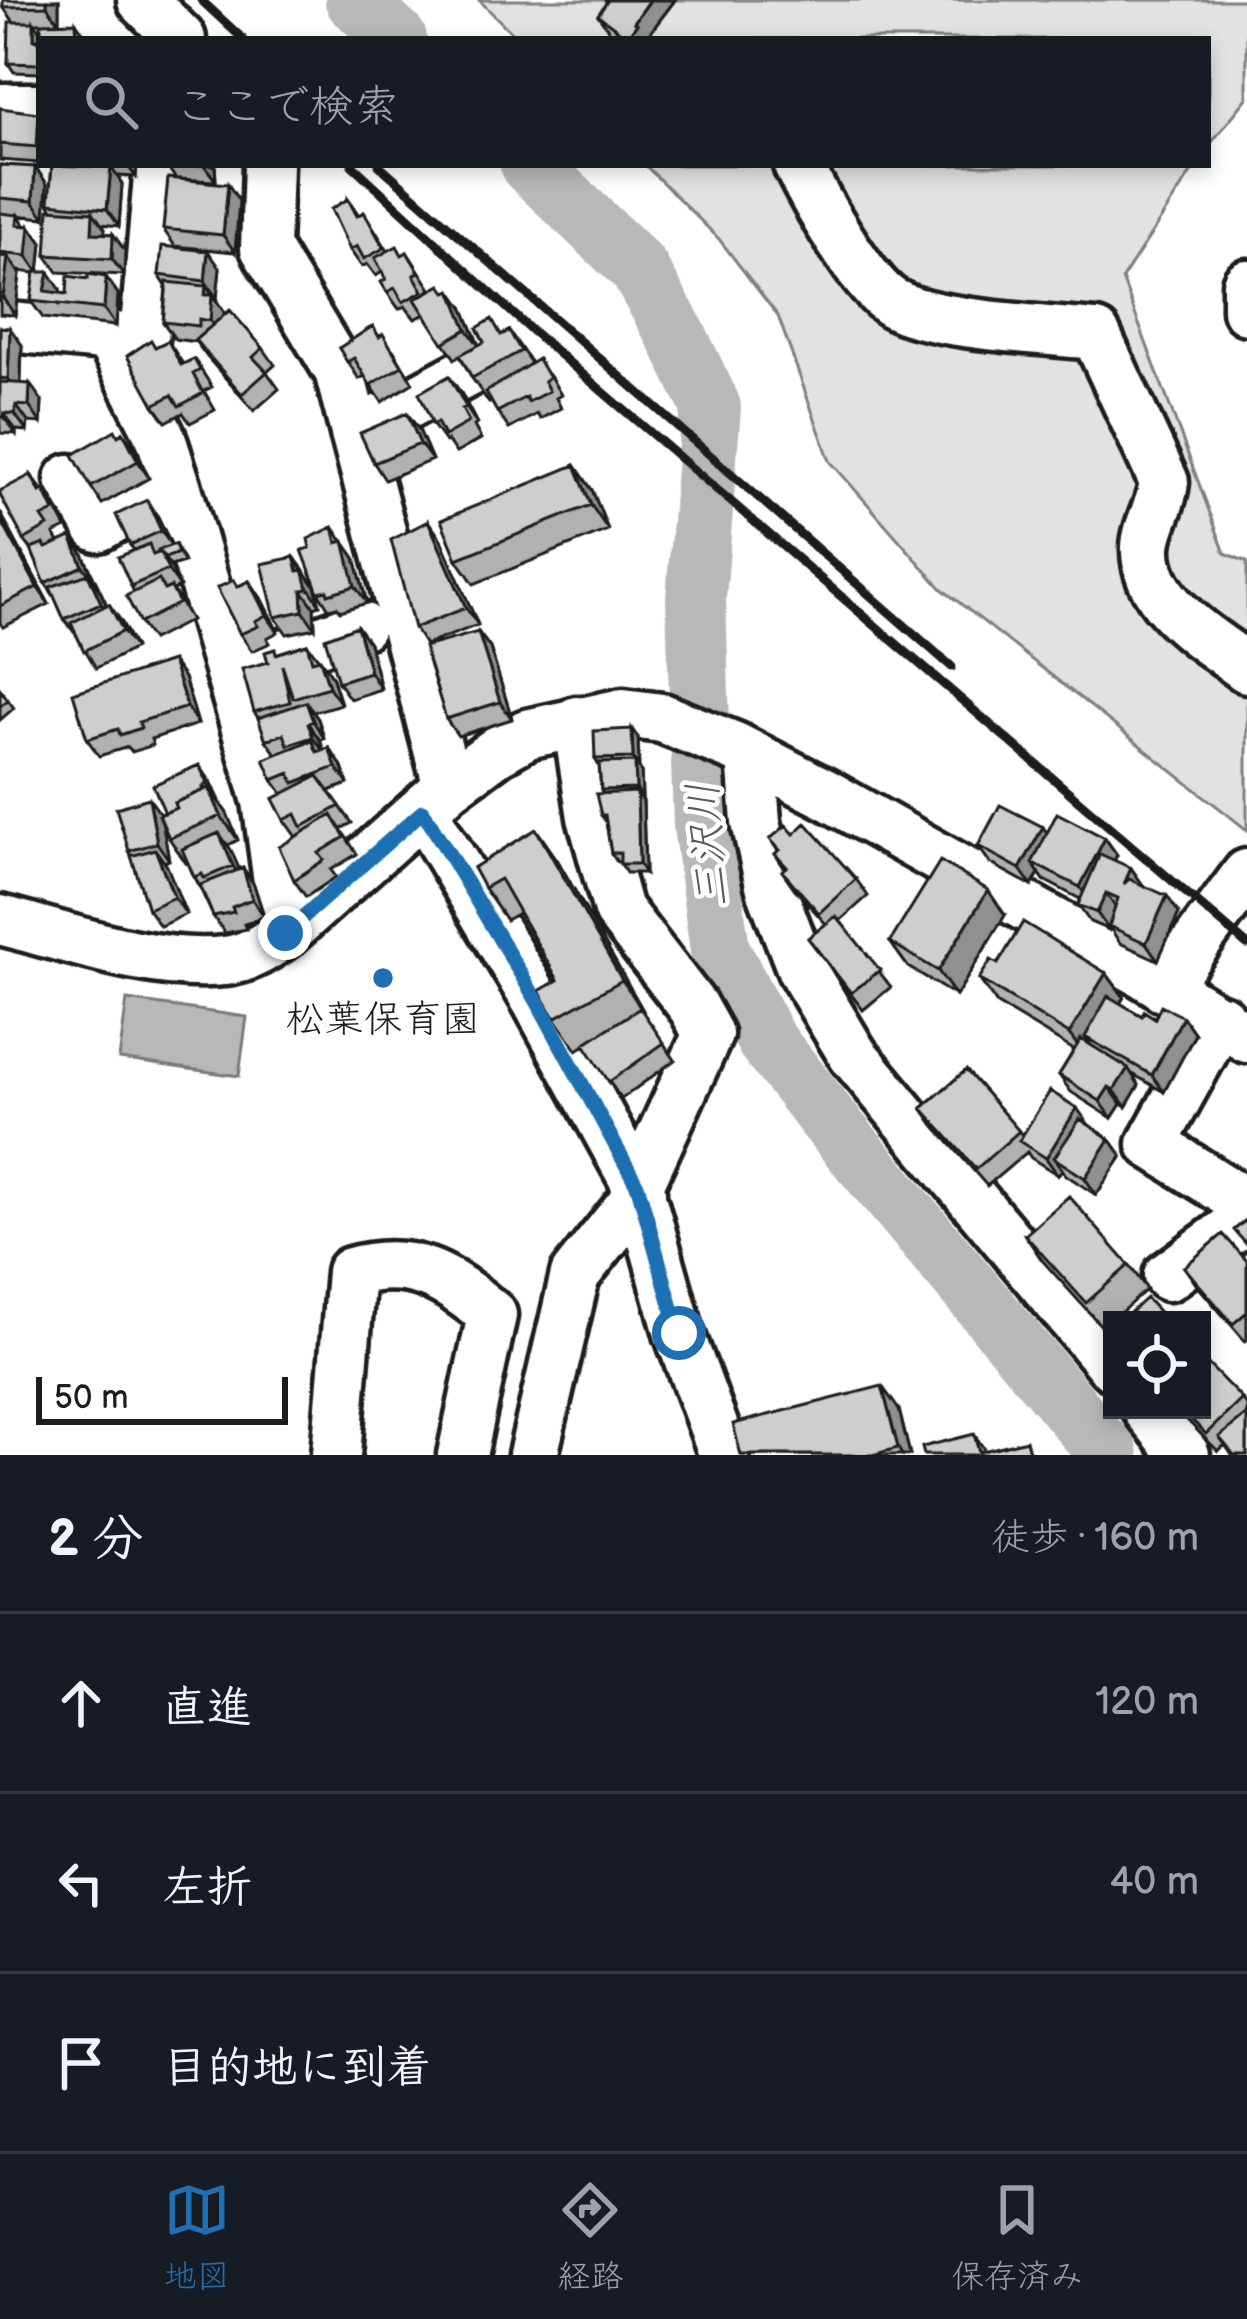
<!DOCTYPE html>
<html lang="ja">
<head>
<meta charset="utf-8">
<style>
  :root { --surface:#171b24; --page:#242831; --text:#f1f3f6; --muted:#9ea1a6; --line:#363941; --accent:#1f6fb2 }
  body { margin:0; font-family:"Balsamiq Sans","Klee One",sans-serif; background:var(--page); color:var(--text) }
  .controls { position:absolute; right:36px; bottom:36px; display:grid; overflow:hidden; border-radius:0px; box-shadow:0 6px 18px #0003 }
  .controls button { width:108px; height:108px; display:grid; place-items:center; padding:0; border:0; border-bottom:3px solid var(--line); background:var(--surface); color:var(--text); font:60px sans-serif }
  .scale { position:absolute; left:36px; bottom:30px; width:252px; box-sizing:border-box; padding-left:12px; border:6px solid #1c1c1c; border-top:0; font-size:33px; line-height:42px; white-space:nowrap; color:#1c1c1c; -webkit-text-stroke:9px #fff; paint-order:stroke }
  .stop { position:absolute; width:36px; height:36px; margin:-27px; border:9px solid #1f6fb2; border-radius:50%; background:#fff }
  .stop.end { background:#1f6fb2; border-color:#fff; box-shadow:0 3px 12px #0008 }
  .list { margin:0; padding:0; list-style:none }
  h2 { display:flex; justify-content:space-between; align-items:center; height:156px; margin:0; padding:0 48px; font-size:51px }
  h2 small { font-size:39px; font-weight:400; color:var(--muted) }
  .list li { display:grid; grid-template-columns:78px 1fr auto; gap:36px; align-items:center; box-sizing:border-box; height:180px; padding:0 48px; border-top:3px solid var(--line) }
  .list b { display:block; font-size:45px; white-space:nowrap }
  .list em { font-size:39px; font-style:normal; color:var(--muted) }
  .icon { flex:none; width:66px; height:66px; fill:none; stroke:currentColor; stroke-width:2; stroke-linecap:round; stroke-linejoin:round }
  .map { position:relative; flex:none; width:1247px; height:1455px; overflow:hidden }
  .search { position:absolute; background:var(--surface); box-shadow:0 6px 18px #0003; left:36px; right:36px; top:36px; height:132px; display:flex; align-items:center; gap:30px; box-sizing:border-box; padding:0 42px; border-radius:0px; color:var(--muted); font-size:45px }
  .sheet { height:696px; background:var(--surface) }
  nav { display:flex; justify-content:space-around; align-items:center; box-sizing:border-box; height:168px; border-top:3px solid var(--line); background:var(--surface); font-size:33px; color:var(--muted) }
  nav a { display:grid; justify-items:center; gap:6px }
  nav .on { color:var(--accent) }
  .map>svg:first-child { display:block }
  .green { fill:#e2e2e2; stroke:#7f7f7f; stroke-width:3 }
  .water { fill:#b8b8b8; stroke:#7a7a7a; stroke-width:3 }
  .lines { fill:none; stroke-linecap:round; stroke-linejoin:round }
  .stream { stroke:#7a7a7a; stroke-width:10 }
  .river { stroke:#b8b8b8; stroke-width:60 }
  .minor-casing { stroke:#1c1c1c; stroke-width:57 }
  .minor { stroke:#fff; stroke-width:48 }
  .rail { stroke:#1c1c1c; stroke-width:9 }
  .wall { fill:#b1b1b1; stroke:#1c1c1c; stroke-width:3 }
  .shaded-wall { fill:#909090; stroke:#1c1c1c; stroke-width:3 }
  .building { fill:#cecece; stroke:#1c1c1c; stroke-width:3 }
  .route { stroke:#1f6fb2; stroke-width:15 }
  .poi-dot { fill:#1f6fb2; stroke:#fff; stroke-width:4.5 }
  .labels { text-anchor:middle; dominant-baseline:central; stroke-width:9; stroke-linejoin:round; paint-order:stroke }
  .poi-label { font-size:39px; fill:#1c1c1c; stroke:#fff }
  .water-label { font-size:42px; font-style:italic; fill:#5a5a5a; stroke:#fff }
</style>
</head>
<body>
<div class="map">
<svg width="1247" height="1455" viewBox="0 0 1247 1455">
  <rect width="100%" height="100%" fill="#fff"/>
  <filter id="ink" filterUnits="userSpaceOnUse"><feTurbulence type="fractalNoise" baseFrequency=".00833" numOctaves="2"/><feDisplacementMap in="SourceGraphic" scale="24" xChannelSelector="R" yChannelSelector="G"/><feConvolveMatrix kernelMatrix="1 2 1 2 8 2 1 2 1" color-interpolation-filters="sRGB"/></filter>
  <g filter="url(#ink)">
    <path class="green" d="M479,0H1247V98L1208,147V39H518Z
      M645,165H1196L1122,279L1225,553L1247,562V830L942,589L830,461L778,316L719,239Z"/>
    <path class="water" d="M127,1000L247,1017L239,1076L119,1059Z"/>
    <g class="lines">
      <path class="stream" d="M245,253L249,269L262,290"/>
      <path class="river" d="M355,0L397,39
        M530,165L638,268L677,336L711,407L696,598L703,825L720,950L766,1040L827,1118L1109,1455"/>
      <defs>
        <path id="minor" d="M142,0L181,39
          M0,108H39
          M268,165L265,248L339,371L448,787
          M798,165C814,198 863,286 893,303C931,325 1047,330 1096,335L1164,482C1162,505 1147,525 1146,547C1144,604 1207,638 1247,668
          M1247,284V310
          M0,326L144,340L159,165
          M111,339L161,438L176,485L267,801L285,933
          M355,433L466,373
          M70,479L98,527L172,487
          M230,674L360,626
          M577,721L592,817L618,910L693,1007L708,1034L638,1187
          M751,756L756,822L771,889L802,970L853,1055L1112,1366
          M423,811L537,1002L638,1187L679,1333L724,1455
          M0,920C67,937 156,969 225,961C247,959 267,946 285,933L448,787L497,751L527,734L623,713L662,718L735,747L824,793L1140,971L1247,1038
          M1164,987L1247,874
          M1221,1019L1152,1144L1247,1204
          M1168,1276L1247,1218
          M1148,1410L1185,1455
          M336,1455L351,1272C410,1255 448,1277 492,1315L462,1455
          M533,1455L575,1275L641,1192"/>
      </defs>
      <use href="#minor" class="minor-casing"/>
      <use href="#minor" class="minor"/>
      <path class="rail" d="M201,0L243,39
        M352,165L531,330L1247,945
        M379,165L952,667"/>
    </g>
    <path class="wall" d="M59,0V22L88,39L41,23H35L40,31L39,73L14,72L8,63L14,22L3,7Z
      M605,0H675L646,38L647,39H620L610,32L598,15L607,3Z
      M0,108L39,119V163L0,160Z
      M0,165L35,167L47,184L45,218L15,215H18L26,226H30L42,243L39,272L60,289V293L67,294L88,279L106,277L118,294L116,326L43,318L31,301L35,273L18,271L20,274L15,315L0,314Z
      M52,165H137L136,177L117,176L122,184L119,226L102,224L105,229L104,234H113L125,251L124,275L58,272L46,255L53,209L49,203Z
      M166,165H215L216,181L178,179L239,201L235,252L175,246L163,229L176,179Z
      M348,199L359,215L364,212L388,251L403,255L407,252L431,289L426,293L446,292L463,307L479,345L509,331L531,363L550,376L561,395L556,398L561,408L540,419L537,414L509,429L491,402L489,403L472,378L460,356L455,359L425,314L415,319L405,306L399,309L387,292L386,279L382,272L376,276L367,264L362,267L350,250Z
      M220,268L217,298L214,297L224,312V315L263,348L275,365L267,372L279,389L254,411L207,357L196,342L175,339L163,322L166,286L159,275Z
      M0,327L22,345L21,383L42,401L41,423L28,422L27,431L16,430V434L0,433Z
      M380,336L394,351L413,383L382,402L365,376L359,379L339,348Z
      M168,341L183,364L194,359L212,387L204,391L215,410L190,423L183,413L166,422L154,405L155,347Z
      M461,393L477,424L474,426L481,439L456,453L447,440L445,442L433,425Z
      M407,413L419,430L432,460L385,480L374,463Z
      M123,432L135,449L149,478L102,504L91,487Z
      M575,465L592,490L608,530L474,584L457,559Z
      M31,475L55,507L66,528L54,534L59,542L71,537L83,554L107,605L121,621L135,648L96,668L77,636L64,619L54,596L45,583L31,549L24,540Z
      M0,512L49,604L3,627L0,623Z
      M158,517L171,545L175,544L184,562L171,566L180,587L173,590L191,620L152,640L140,623L134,592L131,586L134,550L130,545Z
      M428,521L440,538L478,625L425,645L414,628Z
      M333,527L355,558L367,603L340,611L337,607L329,609L318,592L310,548Z
      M294,557L315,586L320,605L314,607L315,628L287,634L275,617Z
      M234,580L238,586L249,581L261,598L278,632L267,638L270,643L252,651L240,634Z
      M357,626L369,643L381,689L350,699L338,682Z
      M478,632L490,648L512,719L458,736L446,719Z
      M307,644L332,676L341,704L313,712L318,719L324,738L320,740L324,750L329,748L341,765L348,784L329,791L352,823L341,829L357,854L331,870L336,877L306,897L294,880L296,837L284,820L283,794L273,780L276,754L266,740L259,719L254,712L268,662L278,653Z
      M184,678L198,724L151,739L153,745L132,752L128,747L99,756L87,739Z
      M0,689L14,708L0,720Z
      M638,738V766L641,771L642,797H640L643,801L645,873H626L620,862H617L611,853L606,822L601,815L603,794L601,790L599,766L595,759Z
      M211,782L238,840L228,845L239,869L243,868L254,885L264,916L244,924L246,929L225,933L213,916L188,862L186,863L169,838L162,823L169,860L164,862L186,914L160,926L148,909L132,856L129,851L160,815Z
      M536,829L558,861L643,1013L675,1060L621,1099L585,1045L577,1050L555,1018L558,980L519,913L506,920L484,888Z
      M1047,833L1105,838L1117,855L1114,861L1131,868L1143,885L1179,913L1158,960L1120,943L1110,928L1109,930L1090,922L1078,905L1080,899L1044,880L1039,873L1032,886L990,863L978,846Z
      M794,834L856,879L868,896L840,921L891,987L863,1010L808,938L826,924L794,888L782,871L785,869L775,854L778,851L770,839Z
      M1005,915L956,996L908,967L890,942Z
      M998,964L1106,973L1124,997L1120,1003L1142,1016L1183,1017L1195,1034L1164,1092L1131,1073L1139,1085L1126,1107L1121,1104L1112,1118L1071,1092L1059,1075L1074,1050L997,1004L979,979Z
      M966,1070L1022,1135L1089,1125L1110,1139L1122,1156L1096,1195L1066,1175L1062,1169L1058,1175L1031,1158L1027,1152L987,1186L934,1125L922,1108Z
      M1025,1235L1129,1265L1147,1289L1103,1328L1042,1260Z
      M1247,1261V1340L1245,1341L1196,1284L1184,1267Z
      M1242,1399L1247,1406V1455H1232L1225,1445L1218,1451L1177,1410H1202Z
      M899,1410L910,1455H741Z"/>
    <path class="shaded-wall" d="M47,0H59V23L47,6Z
      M650,0H675L646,38L647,39H629L627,37L634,22Z
      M34,22L40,31V39H34Z
      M76,22L88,39H77Z
      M127,165H137L136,177Z
      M204,165H215L216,181Z
      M35,167L47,184L45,218L33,201Z
      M111,167L122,184L119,226L107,209Z
      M228,184L239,201L235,252L223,235Z
      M93,212L105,229L103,250L92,233Z
      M18,215L30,232V226L42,243L39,273L27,256L17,225Z
      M113,234L125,251L124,275L112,259Z
      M208,251L220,268L217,298L205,281Z
      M8,257L20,274L15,315L3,298Z
      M49,272L60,289L58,304L45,291Z
      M106,277L118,294L116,326L104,309Z
      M206,286L224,312L221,337L210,321L205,295Z
      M451,290L463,307L479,346L467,329Z
      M10,328L22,345L20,396L8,379Z
      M449,376L461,393L477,424L466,407Z
      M30,384L42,401L41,423L29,406Z
      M16,405L28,422L27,431L15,414Z
      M4,413L16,430V434L4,417Z
      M407,413L419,430L432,460L420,444Z
      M123,432L135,449L149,478L138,461Z
      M575,465L592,490L608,530L591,505Z
      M147,500L158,517L173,548L161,531Z
      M0,512L49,604L37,587L0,518Z
      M428,521L440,538L478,625L466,608Z
      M333,527L355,558L367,603L355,586L337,543Z
      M71,537L83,554L95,583L83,566Z
      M160,552L172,569L180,587L168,570Z
      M294,557L315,586L320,605L298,571Z
      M88,574L100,591L113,620L101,603Z
      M249,581L261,598L278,632L266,615Z
      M302,590L314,607L315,628L303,611Z
      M109,604L121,621L135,648L123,631Z
      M357,626L369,643L381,689L370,672Z
      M478,632L490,648L512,719L500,702Z
      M320,659L332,676L341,704L329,687Z
      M172,661L184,678L198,724L187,707Z
      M306,702L318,719L324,738L313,721Z
      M308,723L320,740L325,754L313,737Z
      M632,729L638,738L639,766L633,758Z
      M329,748L341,765L348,784L336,767Z
      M635,762L641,771L642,797L636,789Z
      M199,765L211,782L220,801L208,784Z
      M209,788L227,813L238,840L221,816Z
      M637,792L643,801L645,873L639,864Z
      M149,798L161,815L169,860L157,843Z
      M1043,827L1055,844L1032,863L1039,873L1032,886L1020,869Z
      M536,829L558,861L644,1012L622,980Z
      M219,833L231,850L245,883L233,866Z
      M1105,838L1117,855L1092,904L1080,887Z
      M155,849L167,866L186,914L174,897Z
      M243,868L254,885L264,916L252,899Z
      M1131,868L1143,885L1124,884Z
      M988,890L1005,915L956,996L938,971Z
      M1106,893L1117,910L1109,930L1097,913Z
      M1167,896L1179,913L1158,960L1146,943Z
      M1106,973L1124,997L1096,1043L1085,1037L1093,1048L1087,1058L1069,1034Z
      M1183,1017L1195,1034L1164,1092L1152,1075Z
      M1128,1068L1139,1085L1126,1107L1114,1090Z
      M1109,1087L1121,1104L1112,1118L1100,1101Z
      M1077,1108L1089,1125L1054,1158L1062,1169L1058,1175L1046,1158Z
      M1110,1139L1122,1156L1096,1195L1085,1178Z
      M882,1386L899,1410L910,1455H902L898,1448Z
      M974,1434L988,1455L979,1452Z"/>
    <path class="building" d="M3,0H47V6L3,7Z
      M608,0H650L634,22L637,24L627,37L598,15Z
      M9,22H34V39L39,40V64L8,63Z
      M76,22L77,39H41V23Z
      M0,108L39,113L37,147L0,144Z
      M0,165L35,167L33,201L0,198Z
      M52,165L111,167L107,209L49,203Z
      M168,178L228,184L223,235L163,229Z
      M348,199L357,216L364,212L384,248L364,259L357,246L350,250L331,209Z
      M49,209L93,212L92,233L113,234L112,259L46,255Z
      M0,213L18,215L17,225L30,226L27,256L0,253Z
      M162,246L208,251L205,281L159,275Z
      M397,246L402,255L407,252L419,272L414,275L423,291L403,302L395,288L387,292L381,282L386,279L375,258Z
      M0,256L8,257L3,298H0Z
      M35,272H49L45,291L67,294L68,276L88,279V274L106,277L104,309L31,301Z
      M167,282L206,286L205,295H212L210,321L199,319V326L163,322Z
      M441,285L446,292L451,290L467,329L443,343L415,299Z
      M230,310L263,348L253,357L267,372L242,394L195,340Z
      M492,319L501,335L509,331L521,351L472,378L460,355L484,342L477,328Z
      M373,326L379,337L383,334L402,366L370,385L354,358L347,362L339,348Z
      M0,327L10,328L8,379L0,378Z
      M151,340L155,347L168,341L181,365L194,359L200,370L193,374L203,393L179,406L172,395L154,405L127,356Z
      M538,359L549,378L544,381L549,391L528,402L526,397L497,412L486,392Z
      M449,376L466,407L462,409L469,422L444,436L437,422L433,425L419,393Z
      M0,382L30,384L29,406L16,405L15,414L4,413V417H0Z
      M407,413L420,444L374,463L360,433Z
      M115,430L118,436L123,432L138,461L91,487L73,455Z
      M575,465L591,505L457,559L441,520Z
      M31,475L40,492L44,490L54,511L42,517L48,526L24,540L0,495V491Z
      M147,500L161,531L130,545L116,515Z
      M0,518L37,587L0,606Z
      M428,521L466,608L414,628L391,540Z
      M333,527L337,543L344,541L355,586L328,594L327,590L318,592L302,550L310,548L308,539Z
      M71,537L83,566L45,583L31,549L44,544L46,548Z
      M149,544L153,555L160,552L168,570L131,586L118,557Z
      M175,544L178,553L165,558L160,552L158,553V550Z
      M294,557L298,571L303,569L308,589L302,590L303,611L275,617L262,564Z
      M88,574L101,603L64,619L50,587Z
      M159,580L164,590L171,587L179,603L140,623L126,596Z
      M234,580L237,587L249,581L266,615L255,621L258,626L240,634L217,588Z
      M109,604L123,631L84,651L71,623Z
      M357,626L370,672L338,682L325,638Z
      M478,632L500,702L446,719L424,647Z
      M307,644L312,661L320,659L329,687L293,698L282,665L290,702L254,712L242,669L268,662L265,652L275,649L276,654Z
      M172,661L187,707L139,722L141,728L120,735L118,729L87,739L73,693Z
      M0,689L8,700L0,706Z
      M306,702L313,721L308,723L313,737L288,745L284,734L266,740L258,718Z
      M632,729L633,758L595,759L594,731Z
      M312,740L317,752L329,748L336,767L294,783L290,773L273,780L264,759Z
      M635,762L636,789L601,790L599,763Z
      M199,765L208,784L203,787L204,790L174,803L176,808L165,813L153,785Z
      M318,776L340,806L302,827L296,814L284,820L273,799Z
      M209,788L221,816L169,838L159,815L176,808L174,803Z
      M637,792L639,864H620V853H611L605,815H601L596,794Z
      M149,798L157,843L129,851L116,808Z
      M1000,805L1043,827L1020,869L978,846Z
      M1057,813L1105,838L1080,887L1032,863Z
      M332,815L345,837L319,853L324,860L294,880L279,847Z
      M806,823L856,879L819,913L782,871L787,867L775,854L780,850L770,839L786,825L794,834Z
      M536,829L622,980L555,1018L539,991L558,980L500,879L484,888L473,868Z
      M219,833L233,866L204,878L202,874L194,877L182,849Z
      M155,849L174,897L148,909L131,856Z
      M1100,854L1131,868L1124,884L1129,879L1167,896L1146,943L1109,926L1118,898L1106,893L1097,913L1078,905Z
      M940,861L988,890L938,971L890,942Z
      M243,868L252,899L232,907L234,912L213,916L200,885Z
      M836,916L880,970L851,993L808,938Z
      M1023,922L1106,973L1069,1034L979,979L991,960L998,964Z
      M1108,996L1142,1016L1144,1011L1155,1018L1161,1005L1183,1017L1152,1075L1085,1037Z
      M640,1008L664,1043L609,1082L584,1044Z
      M1081,1039L1128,1068L1114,1090L1109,1087L1100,1101L1059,1075Z
      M966,1070L1019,1131L976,1169L922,1108Z
      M1050,1091L1077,1108L1046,1158L1019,1141Z
      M1080,1119L1110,1139L1085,1178L1054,1158Z
      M1069,1196L1129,1265L1086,1303L1025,1235Z
      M1247,1219V1245L1234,1230Z
      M1223,1234L1247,1261V1312L1233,1324L1184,1267Z
      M1146,1298L1166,1320H1122Z
      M1202,1358L1242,1399L1206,1434L1182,1410H1202Z
      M882,1386L898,1448L872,1455H741L733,1424Z
      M1247,1414V1455H1234L1219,1437Z
      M974,1434L979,1452L1026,1440L1030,1455H924L922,1447Z"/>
  </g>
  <g class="lines" filter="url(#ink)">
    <path class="route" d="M285,933L423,811L537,1001L638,1187L679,1333"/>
  </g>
  <circle class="poi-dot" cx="383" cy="978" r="12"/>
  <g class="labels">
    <g class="poi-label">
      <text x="383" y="1020">松葉保育園</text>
    </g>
    <g class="water-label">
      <text transform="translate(709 845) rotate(-95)">三沢川</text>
    </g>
  </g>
</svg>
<div class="controls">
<button><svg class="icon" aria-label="locate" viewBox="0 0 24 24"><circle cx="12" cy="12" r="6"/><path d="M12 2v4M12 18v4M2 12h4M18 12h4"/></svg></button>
</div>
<div class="scale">50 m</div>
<div class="stop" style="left:679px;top:1333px"></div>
<div class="stop end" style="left:285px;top:933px"></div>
<div class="search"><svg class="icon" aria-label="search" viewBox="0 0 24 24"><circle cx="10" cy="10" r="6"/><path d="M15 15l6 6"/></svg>ここで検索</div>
</div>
<section class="sheet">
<h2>2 分<small>徒歩 · 160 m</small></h2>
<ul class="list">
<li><svg class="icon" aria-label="ahead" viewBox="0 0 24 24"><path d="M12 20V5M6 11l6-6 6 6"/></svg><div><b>直進</b></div><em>120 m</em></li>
<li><svg class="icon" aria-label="left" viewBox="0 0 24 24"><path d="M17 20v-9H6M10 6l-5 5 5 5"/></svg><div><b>左折</b></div><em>40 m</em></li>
<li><svg class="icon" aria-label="arrive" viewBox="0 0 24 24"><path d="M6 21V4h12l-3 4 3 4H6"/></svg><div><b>目的地に到着</b></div></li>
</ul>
</section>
<nav>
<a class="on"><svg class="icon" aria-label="map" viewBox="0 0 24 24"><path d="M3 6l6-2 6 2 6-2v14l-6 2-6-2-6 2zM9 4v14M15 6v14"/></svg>地図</a>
<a><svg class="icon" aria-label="directions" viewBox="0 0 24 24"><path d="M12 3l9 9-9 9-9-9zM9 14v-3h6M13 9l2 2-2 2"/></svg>経路</a>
<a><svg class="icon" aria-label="saved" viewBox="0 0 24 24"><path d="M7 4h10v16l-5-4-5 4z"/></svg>保存済み</a>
</nav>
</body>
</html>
